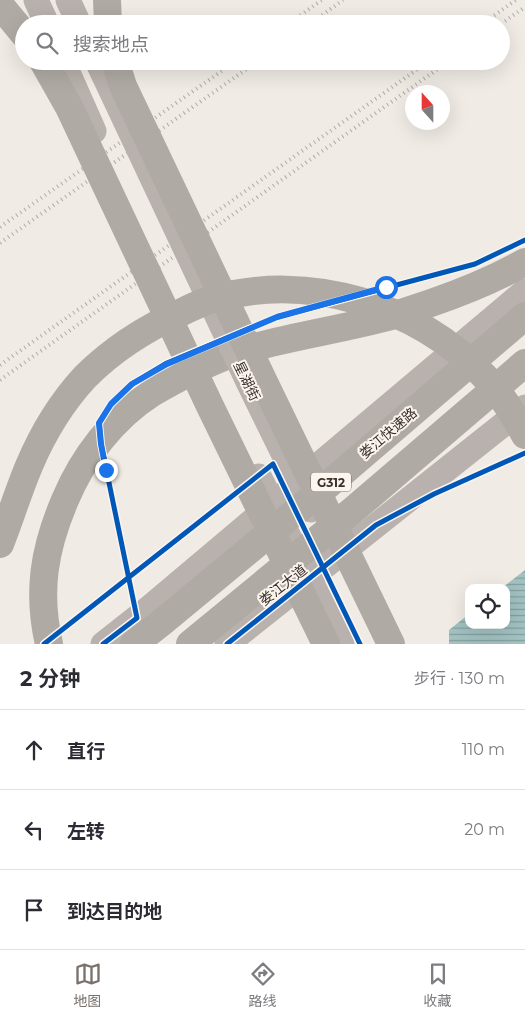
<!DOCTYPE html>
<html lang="zh">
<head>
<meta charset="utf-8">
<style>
  :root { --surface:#fff; --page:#f2f2f3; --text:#2b2b33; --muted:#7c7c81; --line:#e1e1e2; --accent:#7a716c }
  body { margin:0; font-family:Montserrat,"Noto Sans SC",sans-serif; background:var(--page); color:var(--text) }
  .controls { position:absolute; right:15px; bottom:15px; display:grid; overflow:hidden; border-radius:10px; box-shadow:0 5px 20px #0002 }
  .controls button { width:45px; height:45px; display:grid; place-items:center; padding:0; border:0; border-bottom:1px solid var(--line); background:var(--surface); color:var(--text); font:25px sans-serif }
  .compass { position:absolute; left:405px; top:85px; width:45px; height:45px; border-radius:50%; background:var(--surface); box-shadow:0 5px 20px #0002; rotate:339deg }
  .stop { position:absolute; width:15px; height:15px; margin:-11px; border:4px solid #1a73e8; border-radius:50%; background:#fff }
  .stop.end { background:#1a73e8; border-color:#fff; box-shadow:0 1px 5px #0008 }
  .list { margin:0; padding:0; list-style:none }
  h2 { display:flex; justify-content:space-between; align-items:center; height:65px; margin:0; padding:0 20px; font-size:21px }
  h2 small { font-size:16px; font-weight:400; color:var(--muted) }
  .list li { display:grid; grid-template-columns:32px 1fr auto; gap:15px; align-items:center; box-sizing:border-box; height:80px; padding:0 20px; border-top:1px solid var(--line) }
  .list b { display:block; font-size:19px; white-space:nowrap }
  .list em { font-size:16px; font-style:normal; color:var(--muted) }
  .icon { flex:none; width:28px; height:28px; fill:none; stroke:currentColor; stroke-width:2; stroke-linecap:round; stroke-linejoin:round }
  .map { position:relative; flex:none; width:525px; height:644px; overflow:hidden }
  .search { position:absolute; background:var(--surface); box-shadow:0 5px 20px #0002; left:15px; right:15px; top:15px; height:55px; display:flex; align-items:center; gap:12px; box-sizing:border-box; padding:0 18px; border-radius:28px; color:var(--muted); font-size:19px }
  .sheet { height:305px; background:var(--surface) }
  nav { display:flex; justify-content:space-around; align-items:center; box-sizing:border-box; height:70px; border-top:1px solid var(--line); background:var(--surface); font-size:14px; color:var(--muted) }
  nav a { display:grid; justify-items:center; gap:2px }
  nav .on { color:var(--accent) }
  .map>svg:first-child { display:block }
  .water { fill:url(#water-rules) }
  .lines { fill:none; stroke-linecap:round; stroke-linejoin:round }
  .major { stroke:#b8b1ad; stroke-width:25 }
  .highway { stroke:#afaaa4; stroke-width:28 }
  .rail { stroke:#b1aca8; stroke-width:4; stroke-dasharray:1 4; stroke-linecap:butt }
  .major-bridge { stroke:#b8b1ad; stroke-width:25 }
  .highway-bridge { stroke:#afaaa4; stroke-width:28 }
  .cycleway-casing { stroke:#fbf5ee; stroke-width:8 }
  .cycleway { stroke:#0057b8; stroke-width:5 }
  .route { stroke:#1a73e8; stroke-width:6 }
  .labels { text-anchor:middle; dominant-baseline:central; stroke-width:4; stroke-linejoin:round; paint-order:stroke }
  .shield { fill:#fbf5ee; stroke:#756b66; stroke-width:1 }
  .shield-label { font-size:12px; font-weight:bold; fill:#3b302b }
  .street-label { font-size:14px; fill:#3b302b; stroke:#fbf5ee }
</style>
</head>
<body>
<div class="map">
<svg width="525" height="644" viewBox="0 0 525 644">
  <defs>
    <pattern id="water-rules" width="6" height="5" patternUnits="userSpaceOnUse" patternTransform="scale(1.25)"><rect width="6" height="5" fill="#a1c2c1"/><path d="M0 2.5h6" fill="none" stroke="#849e9d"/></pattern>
  </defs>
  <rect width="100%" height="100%" fill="#f0ebe5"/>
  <path class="water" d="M525,570V644H449V630L469,614V625H506V588H502Z"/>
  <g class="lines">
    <path class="major" d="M36,0L47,24
      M68,0L79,24
      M103,644L150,607L525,291
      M227,644L525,407"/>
    <path class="highway" d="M107,0L108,24
      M0,5L24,34
      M49,644C37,592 44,549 65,500C83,457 113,418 152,393C164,386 176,379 189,373C209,363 230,353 251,348C299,335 348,328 395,315C407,311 419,307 431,303C463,292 495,279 525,262"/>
    <path class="rail" d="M288,24L322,0
      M310,24L343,0
      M482,24L516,0
      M501,24L525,7
      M0,227L236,61
      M0,243L258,61
      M0,365L429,61
      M0,380L449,61"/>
    <path class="major-bridge" d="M63,61L94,131
      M97,61L250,386L311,510
      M259,476L342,644"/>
    <path class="highway-bridge" d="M43,61L69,107L209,404L326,644
      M115,61L123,86L263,380L391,644
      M0,544C10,519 18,492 29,466C42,435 62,402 85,377C113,349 146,328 182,312C192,307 203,302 213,299C308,272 418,305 484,376C501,393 513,414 525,435
      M134,644L161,623L329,484L525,316
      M190,644L352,511L525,363"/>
    <defs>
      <path id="cycleway" d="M44,644L273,464L360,644
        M103,644L137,618L101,444L99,423L111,404L132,384L167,363L277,317L475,264L525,240
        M227,644L376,525L434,494L525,453"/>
    </defs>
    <use href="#cycleway" class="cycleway-casing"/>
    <use href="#cycleway" class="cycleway"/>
  </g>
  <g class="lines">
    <path class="route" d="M106,470L101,444L99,423L111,404L132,384L167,364L277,317L386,287"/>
  </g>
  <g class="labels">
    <rect class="shield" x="311" y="472.5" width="40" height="19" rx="4"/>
    <g class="shield-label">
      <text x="331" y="482">G312</text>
    </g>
    <g class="street-label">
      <text transform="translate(247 381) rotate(64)">星湖街</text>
      <text transform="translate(388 433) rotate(-40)">娄江快速路</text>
      <text transform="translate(283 585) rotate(-38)">娄江大道</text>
    </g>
  </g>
</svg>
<div class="controls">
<button><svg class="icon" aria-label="locate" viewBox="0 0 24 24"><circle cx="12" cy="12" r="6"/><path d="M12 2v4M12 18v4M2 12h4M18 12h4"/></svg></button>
</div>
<svg class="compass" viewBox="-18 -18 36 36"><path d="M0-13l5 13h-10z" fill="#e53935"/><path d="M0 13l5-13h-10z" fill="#7c7c81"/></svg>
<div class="stop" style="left:386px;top:287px"></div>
<div class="stop end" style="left:106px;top:470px"></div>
<div class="search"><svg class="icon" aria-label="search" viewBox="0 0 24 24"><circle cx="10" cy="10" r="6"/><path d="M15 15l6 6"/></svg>搜索地点</div>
</div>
<section class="sheet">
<h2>2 分钟<small>步行 · 130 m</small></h2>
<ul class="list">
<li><svg class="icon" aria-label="ahead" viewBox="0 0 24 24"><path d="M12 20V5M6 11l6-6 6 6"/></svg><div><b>直行</b></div><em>110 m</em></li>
<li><svg class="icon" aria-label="left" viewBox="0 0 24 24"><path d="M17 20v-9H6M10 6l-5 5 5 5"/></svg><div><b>左转</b></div><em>20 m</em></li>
<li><svg class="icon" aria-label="arrive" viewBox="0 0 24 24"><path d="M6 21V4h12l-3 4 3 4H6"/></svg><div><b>到达目的地</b></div></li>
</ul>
</section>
<nav>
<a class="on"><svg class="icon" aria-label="map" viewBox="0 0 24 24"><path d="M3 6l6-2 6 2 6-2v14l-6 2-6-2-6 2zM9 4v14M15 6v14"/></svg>地图</a>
<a><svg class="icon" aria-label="directions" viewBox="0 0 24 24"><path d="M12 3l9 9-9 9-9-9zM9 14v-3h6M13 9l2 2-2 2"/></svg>路线</a>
<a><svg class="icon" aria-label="saved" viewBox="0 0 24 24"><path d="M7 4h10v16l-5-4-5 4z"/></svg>收藏</a>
</nav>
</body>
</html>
